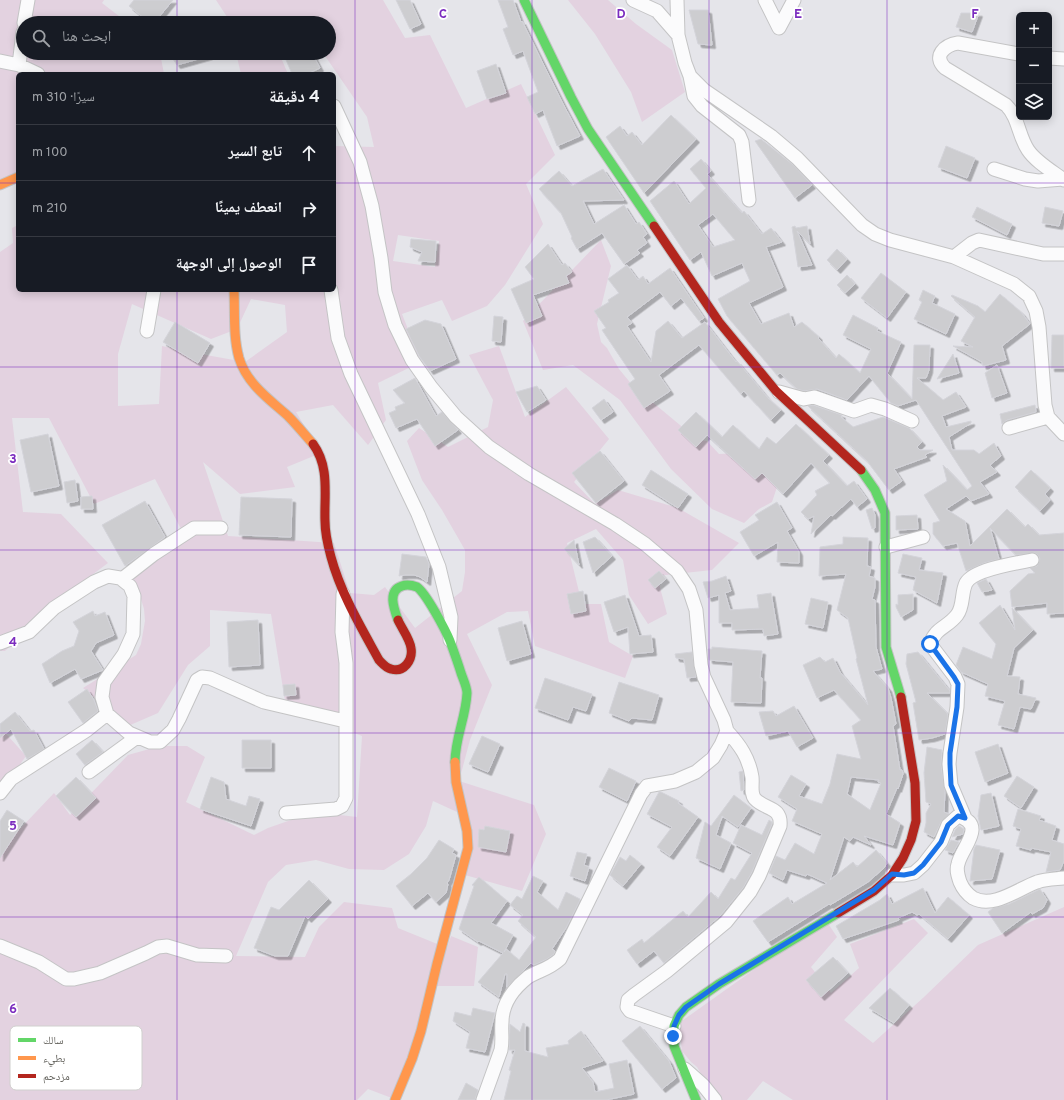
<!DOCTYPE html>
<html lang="ar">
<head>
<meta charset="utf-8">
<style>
  :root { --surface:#171b24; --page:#242831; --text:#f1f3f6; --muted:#9ea1a6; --line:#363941 }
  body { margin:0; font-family:Overpass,"Noto Naskh Arabic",sans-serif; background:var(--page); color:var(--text); direction:rtl }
  .controls { position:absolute; right:12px; top:12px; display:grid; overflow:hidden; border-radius:6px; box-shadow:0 2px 10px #0003 }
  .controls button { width:36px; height:36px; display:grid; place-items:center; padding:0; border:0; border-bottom:1px solid var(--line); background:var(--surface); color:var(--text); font:20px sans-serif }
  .stop { position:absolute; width:12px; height:12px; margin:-9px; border:3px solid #1a73e8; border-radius:50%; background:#fff }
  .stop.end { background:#1a73e8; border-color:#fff; box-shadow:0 1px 4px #0008 }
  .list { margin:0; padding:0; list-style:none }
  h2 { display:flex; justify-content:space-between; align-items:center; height:52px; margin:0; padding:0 16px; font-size:17px }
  h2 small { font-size:13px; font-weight:400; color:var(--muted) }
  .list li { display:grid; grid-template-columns:26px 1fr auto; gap:12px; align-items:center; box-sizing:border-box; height:56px; padding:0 16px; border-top:1px solid var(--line) }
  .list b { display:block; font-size:15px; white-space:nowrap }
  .list em { font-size:13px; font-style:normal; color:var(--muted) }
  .icon { flex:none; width:22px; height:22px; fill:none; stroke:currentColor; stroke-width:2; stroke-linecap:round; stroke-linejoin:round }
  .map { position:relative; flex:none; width:1064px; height:1100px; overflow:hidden; direction:ltr }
  .search { position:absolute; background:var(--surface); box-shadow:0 2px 10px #0003; left:16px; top:16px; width:320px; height:44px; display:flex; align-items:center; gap:10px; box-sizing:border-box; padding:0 14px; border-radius:22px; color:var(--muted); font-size:15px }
  .panel { position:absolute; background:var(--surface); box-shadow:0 2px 10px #0003; left:16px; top:72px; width:320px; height:220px; border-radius:6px; direction:rtl }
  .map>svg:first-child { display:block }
  .green { fill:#e3d2e0; fill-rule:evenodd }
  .building { fill:#cdcdd0; stroke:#d4d4da; fill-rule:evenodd; filter:url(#shadow) }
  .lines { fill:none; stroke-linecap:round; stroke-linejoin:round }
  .street-casing { stroke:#c4c4c5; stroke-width:15 }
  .fast-casing { stroke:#c4c4c5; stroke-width:11 }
  .slow-casing { stroke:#c4c4c5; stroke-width:11 }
  .jam-casing { stroke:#c4c4c5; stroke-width:11 }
  .street { stroke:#fbfbfc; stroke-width:13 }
  .fast { stroke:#63d668; stroke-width:9 }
  .slow { stroke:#ff974d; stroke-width:9 }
  .jam { stroke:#b3261e; stroke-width:9 }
  .route { stroke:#1a73e8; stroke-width:5 }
  .grid { fill:none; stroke:#7b2cbf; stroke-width:1; stroke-opacity:0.55 }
  .key { fill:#fff; stroke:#d0d0ce; stroke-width:1 }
  .key-label { font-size:11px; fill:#62615b }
  .grid-label { font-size:13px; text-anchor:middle; font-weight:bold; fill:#7b2cbf; stroke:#fff; stroke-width:3.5; stroke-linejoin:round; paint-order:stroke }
</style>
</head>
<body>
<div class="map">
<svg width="1064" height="1100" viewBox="0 0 1064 1100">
  <defs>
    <filter id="shadow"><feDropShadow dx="3.5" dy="3.5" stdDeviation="0" flood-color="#0004"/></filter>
  </defs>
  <rect width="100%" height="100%" fill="#e5e5ea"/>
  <path class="green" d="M0,0H104L102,3L128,23H23V53H160L164,74H18V176L0,184Z
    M216,0H383L405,38L430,35L466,108L521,84L555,155L526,184L543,224L505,285L487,306L452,321L442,300L402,314L421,362L378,383L386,420L368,445L333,405L296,412L321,453L287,467L295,487L240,494L203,462L228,536L334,543L350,593L374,595L385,587L415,628L462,591L465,572V550L442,510L422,480L407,441L419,428L448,447L488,427L493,400L469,355L499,346L525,417L566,387L609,439L574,482L595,504L618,490L678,508L739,543L712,570L657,576L667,614L648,624L629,595L623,560L596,529L567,543L582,604H601L609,642L633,656L625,678L535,646L528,611L507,612L467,634L492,685L470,740L459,781L534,805L546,834L522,891L465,875L468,817L433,801L426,826L409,854L384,870L349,869L316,860L286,865L268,882L236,956L305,957L319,927L344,902L392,908L398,928L447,948L451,936L478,947L474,986H433L397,1100L368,1089L357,1100H0V850L54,793L70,815L128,755L160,746H187L205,757L186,802L254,835L268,828L314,812L357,817L362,736L286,707L271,614L210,610V646L188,665L158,713L128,726L83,688L136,655L141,644L145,621L144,609L138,589L127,572L181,529L155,479L94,504L49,418H12L23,512L61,514L108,563L48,608L5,651H0V252L13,243L12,228L18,225V290H334V146L374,147L367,117L323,53H329V23H231ZM398,235L439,241L435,267L393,261ZM251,299L285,305L287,332L245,362L206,355L162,346L159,404L118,406V354L132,304L211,339L237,329Z
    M568,0H608L636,24L672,50L685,92L642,122L631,92L595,34Z
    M236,53H279L288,74H241Z
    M601,240L611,266L597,324L601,342L607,348L619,369L633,386L698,440L707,441L719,454L740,453L777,487L772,502L759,509L744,523L712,509L671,469L620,400L573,365L543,370L523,321Z
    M0,727L26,756L0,793Z
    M1064,907V1100H793L763,1081L747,1100H716L697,1067L691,1062L682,1051L679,1023L825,919L837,937L811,967L831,993L859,968L850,944L914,919L928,933L844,1020L873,1043L924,997L978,945Z"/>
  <path class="building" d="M134,0H173L154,23H150L129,6Z
    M396,0H410L421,24L410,29Z
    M498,0H513L521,22L522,21L562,102L580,136L557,146L543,110L535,114L527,97L538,92L523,51L513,55L503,29L508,27Z
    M689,10H708L712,45L698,44Z
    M961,13H979L972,32L956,27Z
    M169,53H209V56L177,65Z
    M283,53H312L320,68L307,74H292Z
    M496,64L506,93L487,99L477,71Z
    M671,115L696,139L644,193L606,137L620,126L627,136L632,132L642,145Z
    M761,139L792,164L812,185L795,198L755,141Z
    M946,146L975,158L967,178L938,167Z
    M701,159L711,171L707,174L742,213L744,211L762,234L771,228L782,242L766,247L783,287L749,303L761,324L789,313L794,327L802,322L819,337L818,338L836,358L839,354L860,373L871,349L843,335L853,315L878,328L877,331L901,342L887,373L912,399L914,345H930L929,370L926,378H917L943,400L956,392L966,407L942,416L946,427L971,421V423L949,437L952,450H974L979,454L994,443L1001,456L990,465L997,472L980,482L989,494L971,501L966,496L946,509L965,521L970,546L1007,509L1025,527L1028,524L1039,535L1064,533V613L1047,614V603L1012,607L1010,591L1028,574L1035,573L1030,568L1037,566L1040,559L1038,555L1035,553L1016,555L990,528L999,559L984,563L966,571L957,543L943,546L933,534V523L940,521L924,495L947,481L943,465L967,490L972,486L916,400L898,406L891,403L869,376L847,400L817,389L804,391L797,389L780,373L777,375L727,316L718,299L750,281L742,263L712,276L701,252L690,260L650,201L674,181L689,204L706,188L690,169ZM713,214L735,240L713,247L698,225Z
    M603,169L624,200L583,201L594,224L624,205L636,224L639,222L647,234L643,237L647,243L637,250L640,253L624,264L602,233L577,249L571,238L572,237L561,213L539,189L559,171L572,186Z
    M977,207L1012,224L1007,235L972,217Z
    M1045,207L1063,211L1059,226L1042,223Z
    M795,226L796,228L807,226L810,244L797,231L812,265L798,267L792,227Z
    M411,239L436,241L435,262L418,261L422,252L410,247Z
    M548,244L562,265L565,263L572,272L566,276L569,283L533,295L542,316L526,323L511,289L534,279L525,267Z
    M837,249L847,259L837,270L827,260Z
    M627,265L638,280L643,276L648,284L670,268L704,318L699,321L681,298L671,306L660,292L627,317L632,323L627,326L651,362L656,331L668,321L682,338L705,322L736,362L737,361L768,398L781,410L771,420L744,391L741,394L699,345L659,375L670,391L644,408L628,384L635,379L602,330L606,328L594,311L609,302L608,300L619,293L608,279Z
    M881,273L906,292L887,318L861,298Z
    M847,275L855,284L845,293L837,285Z
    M923,290L935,296L932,303L955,314L946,334L914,319L922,302L919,300Z
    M1000,294L1021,312L1030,324L1002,346L1006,360L983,366L982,362L953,346L973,347L961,341L975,317L951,296L952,295L978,306L985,312Z
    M494,316L503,317L501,342L492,341Z
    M425,320L441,324L456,359L430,371L419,356L406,329Z
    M175,322L210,343L198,363L163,342Z
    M1052,335H1064V368H1051Z
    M953,354L959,373L937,379Z
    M997,365L1007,393L992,398L985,373Z
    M415,378L436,416L442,412L458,430L435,446L417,419L396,428L389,413L396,410L395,407L405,403L393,390Z
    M537,386L546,400L527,412L516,392Z
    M604,399L613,412L601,420L592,408Z
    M813,405L842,415L841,417L853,427L883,417L909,428L922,442L917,447L920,450H933L925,455L927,457L894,469L902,481L889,490L867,461L808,406Z
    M1035,405L1036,412L1007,420L1002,424L1000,414Z
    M696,412L722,437L733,425L759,449L767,437L776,444L796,424L829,455L823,461L847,486L854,481L867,499L857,507L851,499L832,516L831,515L811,534L814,516L808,519L801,512L817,495L815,491L830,483L811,463L783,494L762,473L755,479L707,435L696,447L678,430Z
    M48,434L59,486L31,492L20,440Z
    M600,451L624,481L596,503L572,473Z
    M651,470L688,494L678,508L642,485Z
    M1031,470L1050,488L1045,494L1050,500L1040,511L1015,487Z
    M75,480L78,501L67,503L64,482Z
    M92,496L93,509H81V497Z
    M241,497L292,499L291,537L239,535Z
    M145,501L165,537L125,566L102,525Z
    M777,502L792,528L787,531L799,552V563L777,562L778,542L754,556L740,532L759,520L755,515Z
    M872,508L875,515V528L872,529L866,510Z
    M917,515L918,529L896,530V516Z
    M595,537L612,556L593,573L583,542Z
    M843,537L868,538L867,566L871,567L869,576L875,578V587L872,599L875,600L876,647L882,669L873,671L888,688L891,698L896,724L893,726L900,770H902L903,774L898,789L897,788L886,814L900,823L893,845L864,836L871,845L853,837L850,841L844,837L830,880L853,862L857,867L876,850L887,863L884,868L868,882L830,905L829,904L768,942L753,921L788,897L792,904L827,883L807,874L806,876L787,870L783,880L769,873L776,856L785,860L795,843L814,854L822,834L792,821L797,809L778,797L791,775L806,784L799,796L822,804L830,784L837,754L861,759L852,726L861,720L834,690L817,698L803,665L820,657L825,662L833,658L840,672L868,705L856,659L857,658L848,618L837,610L846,574L819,576L820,547L843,544ZM851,777L879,780L878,782L881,783L870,810L847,794Z
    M574,540L579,565L564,549Z
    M402,554L426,557L429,564L427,582L420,577L414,575H405L399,576Z
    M903,554L922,558L919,570L943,573L937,603L913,590L916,577L898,573Z
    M659,571L666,579L655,588L648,580Z
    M726,576L731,591L725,593L730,610L759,608L757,595L771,593L778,634L764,636L763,629L732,630V623H719V595L708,598L703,582L712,581Z
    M986,579L992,590L982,592L977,583Z
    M583,591L586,611L571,614L567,594Z
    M913,594V610L901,617L896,607V604L898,605V595Z
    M625,595L639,636L651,635L653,652L630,654L628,627L614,632L604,602Z
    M811,598L828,602L823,628L805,624Z
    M1000,605L1015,630L1012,608L1033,630L1014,648L1007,676L1020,677L1018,694L1036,698L1031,709L1020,707L1014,729L998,725L1005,701L985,696L988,684L961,672L956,665L963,647L992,659L996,644L979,623Z
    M93,611L95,616L105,612L114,635L96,643L91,651L103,670L81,679L75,669L50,683L42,664L62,651L74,646L79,631L73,622Z
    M258,620L260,665L229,667L227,622Z
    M522,621L531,654L507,661L498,628Z
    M712,647L762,651L760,678H762L761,703L731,702L733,662L709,660L708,649H712Z
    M692,652L696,677L687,678L684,659L676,658L675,654Z
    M918,652L950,691V693H927L947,713L948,716L945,734L932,738L919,740L913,703L916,702L906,664L907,654Z
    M545,678L592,694L586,711L573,707L568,720L535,708Z
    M619,682L659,695L652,720L632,718L629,721L609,713Z
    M295,684L296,695L284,696L283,685Z
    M87,689L94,700L98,711L83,723L68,702Z
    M794,706L813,738L797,747L788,731L766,736L759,712L773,711L776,716Z
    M15,712L30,731L34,730L44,749L27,759L11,729L0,738V724Z
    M482,736L500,744L488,772L469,764Z
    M92,740L103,752L85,765L76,754Z
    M242,740H271V768H242Z
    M998,744L1008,773L985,782L975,752Z
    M927,747L942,750L941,765L945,791L944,812L949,814L941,822L934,837L924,832L926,823V813L931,804L926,802L924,773Z
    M609,768L636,781L627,801L599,787Z
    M743,771L744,790L741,791L739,772Z
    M1017,776L1034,787L1021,808L1004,796Z
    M76,777L96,798L76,817L56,796Z
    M211,777L224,782L226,799L246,806L249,796L260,799L251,826L200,809Z
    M659,792H661L679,801L678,803L698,817L670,856L657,847L672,827L647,814Z
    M991,793L999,826L981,830L978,816L981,795Z
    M734,795L751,808L738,827L722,816L716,835L731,843L720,869L696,858L705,822L711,826Z
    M1018,809L1041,816L1039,820L1056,826L1052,840L1064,844V861L1060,870L1046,872L1051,852L1031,848V850L1016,846L1021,829L1013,826Z
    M7,810L24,821L0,858V821Z
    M769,820L772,822V824L752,872L743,888L720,916L664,963L654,951L637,964L627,950L642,939L644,943L683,911L688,917L711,892L718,899L731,878L735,880L752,853L733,843L741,825L762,835Z
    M485,826L510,831L506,852L478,847L479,829L484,830Z
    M959,826L964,829L963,834L952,837L955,830Z
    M439,840L454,849L452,853L456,855L449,880L447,883L448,884L446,893L436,902L428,893L412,906L396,886L411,874L427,858Z
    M951,840L959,842L953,853L945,850Z
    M976,845L1000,850L992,879L970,881L974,849Z
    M577,852L587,854L584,865L589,867L585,881L570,876Z
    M630,855L641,864L623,886L610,875L620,857L626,861Z
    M533,876L543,881L537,892L558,910L566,892L580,899L579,902L566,928L552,949L555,951L554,954L547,959L534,965L531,963L507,987V974H505L499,997L478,982L503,953L479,941L478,942L459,929L474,886L472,885L479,877L507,901L491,923L513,935L504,952L506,949L519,960L536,937L518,921L523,915L510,905L517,896L522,899Z
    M309,880L328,899L308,919L305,916L288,956H275L254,948L271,907L279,910Z
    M923,888L935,913L948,897L969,915L948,939L919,914L917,915L912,912L898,918L899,920L843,939L836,926L880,900L887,894L892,904Z
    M1040,889L1047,900L1043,908L1032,914L1031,912L1002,933L988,912L993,908L1009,904Z
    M833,957L848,973L821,997L806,980Z
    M890,988L909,1005L894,1023L869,1008Z
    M473,1008L495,1013L485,1052L466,1048L470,1032L453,1021L455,1012L471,1016Z
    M523,1023L525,1024V1051L548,1057L546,1048L569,1044L568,1041L581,1031L603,1061L582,1068L593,1082L595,1092L614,1088L609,1064L627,1060L634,1094L606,1100H504L511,1071L509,1070L515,1050H509L510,1024L520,1032Z
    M640,1026L669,1061L676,1078L662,1089L622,1041Z
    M466,1083L478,1090L475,1100H458Z"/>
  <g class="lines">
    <defs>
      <path id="street" d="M633,0L657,11L678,35L685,63L690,76L704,90L771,136L797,158L862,225L875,234L890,240L954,257L1014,284L1029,296L1036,311L1039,327L1045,405L1048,417L1064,434
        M677,0L678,35
        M765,0L779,28L794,0
        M24,23L28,0
        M1019,54L958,43C945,45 932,56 945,68L1006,105C1019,118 1018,135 1028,150C1036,162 1052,171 1064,180
        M1049,58L1064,59
        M0,61L19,65L38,74
        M19,65L23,32
        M690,76L694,96L702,106L739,135L742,142L749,200
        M334,106L360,162L372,206L381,258L385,292L395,325L412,360L431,387L456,417L489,447L529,474L615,524L645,544L677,571L689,589L696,610L701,665L704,677L724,720L727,731L721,745L713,758L696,772L675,781L647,786L641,794L560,959C548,970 539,970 528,977C514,988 502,1004 502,1022C501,1031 503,1040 501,1050L483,1100
        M994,169L1025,179L1038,181L1063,179
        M954,257L972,243L979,240L1043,254H1064
        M331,290L338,338L351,374L418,514L439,567L451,617L450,640
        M147,331L154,290
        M779,392L804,399L814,397L854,411L871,405L885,409L912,421
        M1009,428L1048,417
        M886,547L923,537
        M122,579L154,554L194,528H221
        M0,643L29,632L54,608L94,582L108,576L120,578L130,586L134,596L133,634L124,654L104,682L102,697L107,714L129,733L150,742H160L173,730L179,719L197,680L202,677L210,678L264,702L345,721
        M89,772L137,737
        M0,793L11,779L87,730L107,714
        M286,813L336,809L342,806L346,798V663L342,632L343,594
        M965,818L951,785L949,764L950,753L957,707L958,684L955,677L930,644C936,627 947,628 957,615C964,606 961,593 966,583C974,569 1017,563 1032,560
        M892,875H904L914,873L923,865L941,842L948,825L958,816C988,825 961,848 958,864C956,870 958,876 960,882C963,889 967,894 973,898C993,909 1018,889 1037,882C1046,879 1055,879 1064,878
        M0,946L39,962L66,979H74L100,973L146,953L158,947L167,946L197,955L226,956
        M674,1026L630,1011L627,1007L628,1000L634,995L667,971L726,922L750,892L759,876L780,826C782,806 765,810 755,799C750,793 753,784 752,777C749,758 740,745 727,731
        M685,1069L703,1085L715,1100"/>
      <path id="fast" d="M524,0L571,97L588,129L654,226
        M861,470L875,490L885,513L886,647L901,697
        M398,620C394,609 387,591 402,586C407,584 412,585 417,587C426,593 446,631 450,641C454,652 458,663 461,673C463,679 467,687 467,693C466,717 455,738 455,762
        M696,1100L674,1046V1026L679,1015L686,1007L719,984L838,913"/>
      <path id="slow" d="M0,185L18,177
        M234,290C235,313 233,336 239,358C247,384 269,399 288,416C297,425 305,435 313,444
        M395,1100L412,1059L421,1031L437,964L468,848L467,831L456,782L455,762"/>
      <path id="jam" d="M654,226L719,322L776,391L861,470
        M313,444C330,467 324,495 325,521C325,534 328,546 331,557C341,594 361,627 379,660C383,664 386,668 391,669C404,673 413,660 411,648C410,639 402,629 398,620
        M838,913L874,891L892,875L903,858L911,840L916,821L915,783L901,697"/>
    </defs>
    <use href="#street" class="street-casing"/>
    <use href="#fast" class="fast-casing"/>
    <use href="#slow" class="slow-casing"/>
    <use href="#jam" class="jam-casing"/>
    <use href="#street" class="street"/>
    <use href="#fast" class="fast"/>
    <use href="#slow" class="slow"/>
    <use href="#jam" class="jam"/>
  </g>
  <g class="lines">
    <path class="route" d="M673,1036L674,1026L679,1015L686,1007L719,984L874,890L892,874L904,875L914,873L923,865L941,842L948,825L958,816L965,818L951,785L950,764V753L957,707L958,684L954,677L930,644"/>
  </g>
  <path class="grid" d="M177,0V23M355,0V1100M532,0V1100M709,0V1100M887,0V1100M177,53V74M0,183H18M334,183H1064M177,290V1100M0,367H1064M0,550H1064M0,733H1064M0,917H1064"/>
  <rect x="10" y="1026" width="132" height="64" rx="6" class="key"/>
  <rect x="18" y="1038" width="18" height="4" fill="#63d668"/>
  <rect x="18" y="1056" width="18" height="4" fill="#ff974d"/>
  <rect x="18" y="1074" width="18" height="4" fill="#b3261e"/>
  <g class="key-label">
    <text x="43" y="1044">سالك</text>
    <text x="43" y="1062">بطيء</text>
    <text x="43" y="1080">مزدحم</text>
  </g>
  <g class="grid-label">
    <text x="443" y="18">C</text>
    <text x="621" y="18">D</text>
    <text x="798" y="18">E</text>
    <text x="975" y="18">F</text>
    <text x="13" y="463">3</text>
    <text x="13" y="646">4</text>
    <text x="13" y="830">5</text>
    <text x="13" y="1013">6</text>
  </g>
</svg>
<div class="controls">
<button>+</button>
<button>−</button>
<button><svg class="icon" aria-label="layers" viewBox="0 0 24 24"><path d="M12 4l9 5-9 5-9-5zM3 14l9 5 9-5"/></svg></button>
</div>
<div class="stop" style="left:930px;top:644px"></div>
<div class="stop end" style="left:673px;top:1036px"></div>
<div class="search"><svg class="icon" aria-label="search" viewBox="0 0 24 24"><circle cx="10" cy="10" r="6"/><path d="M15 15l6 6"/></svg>ابحث هنا</div>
<section class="panel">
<h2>4 دقيقة<small>سيرًا · 310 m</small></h2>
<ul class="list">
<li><svg class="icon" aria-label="ahead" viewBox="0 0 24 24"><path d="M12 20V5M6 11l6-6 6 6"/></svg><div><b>تابع السير</b></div><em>100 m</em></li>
<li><svg class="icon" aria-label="right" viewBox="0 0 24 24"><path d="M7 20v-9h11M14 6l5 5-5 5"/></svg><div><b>انعطف يمينًا</b></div><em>210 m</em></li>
<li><svg class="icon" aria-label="arrive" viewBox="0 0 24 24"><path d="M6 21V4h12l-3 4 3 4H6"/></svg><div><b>الوصول إلى الوجهة</b></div></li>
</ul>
</section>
</div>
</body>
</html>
